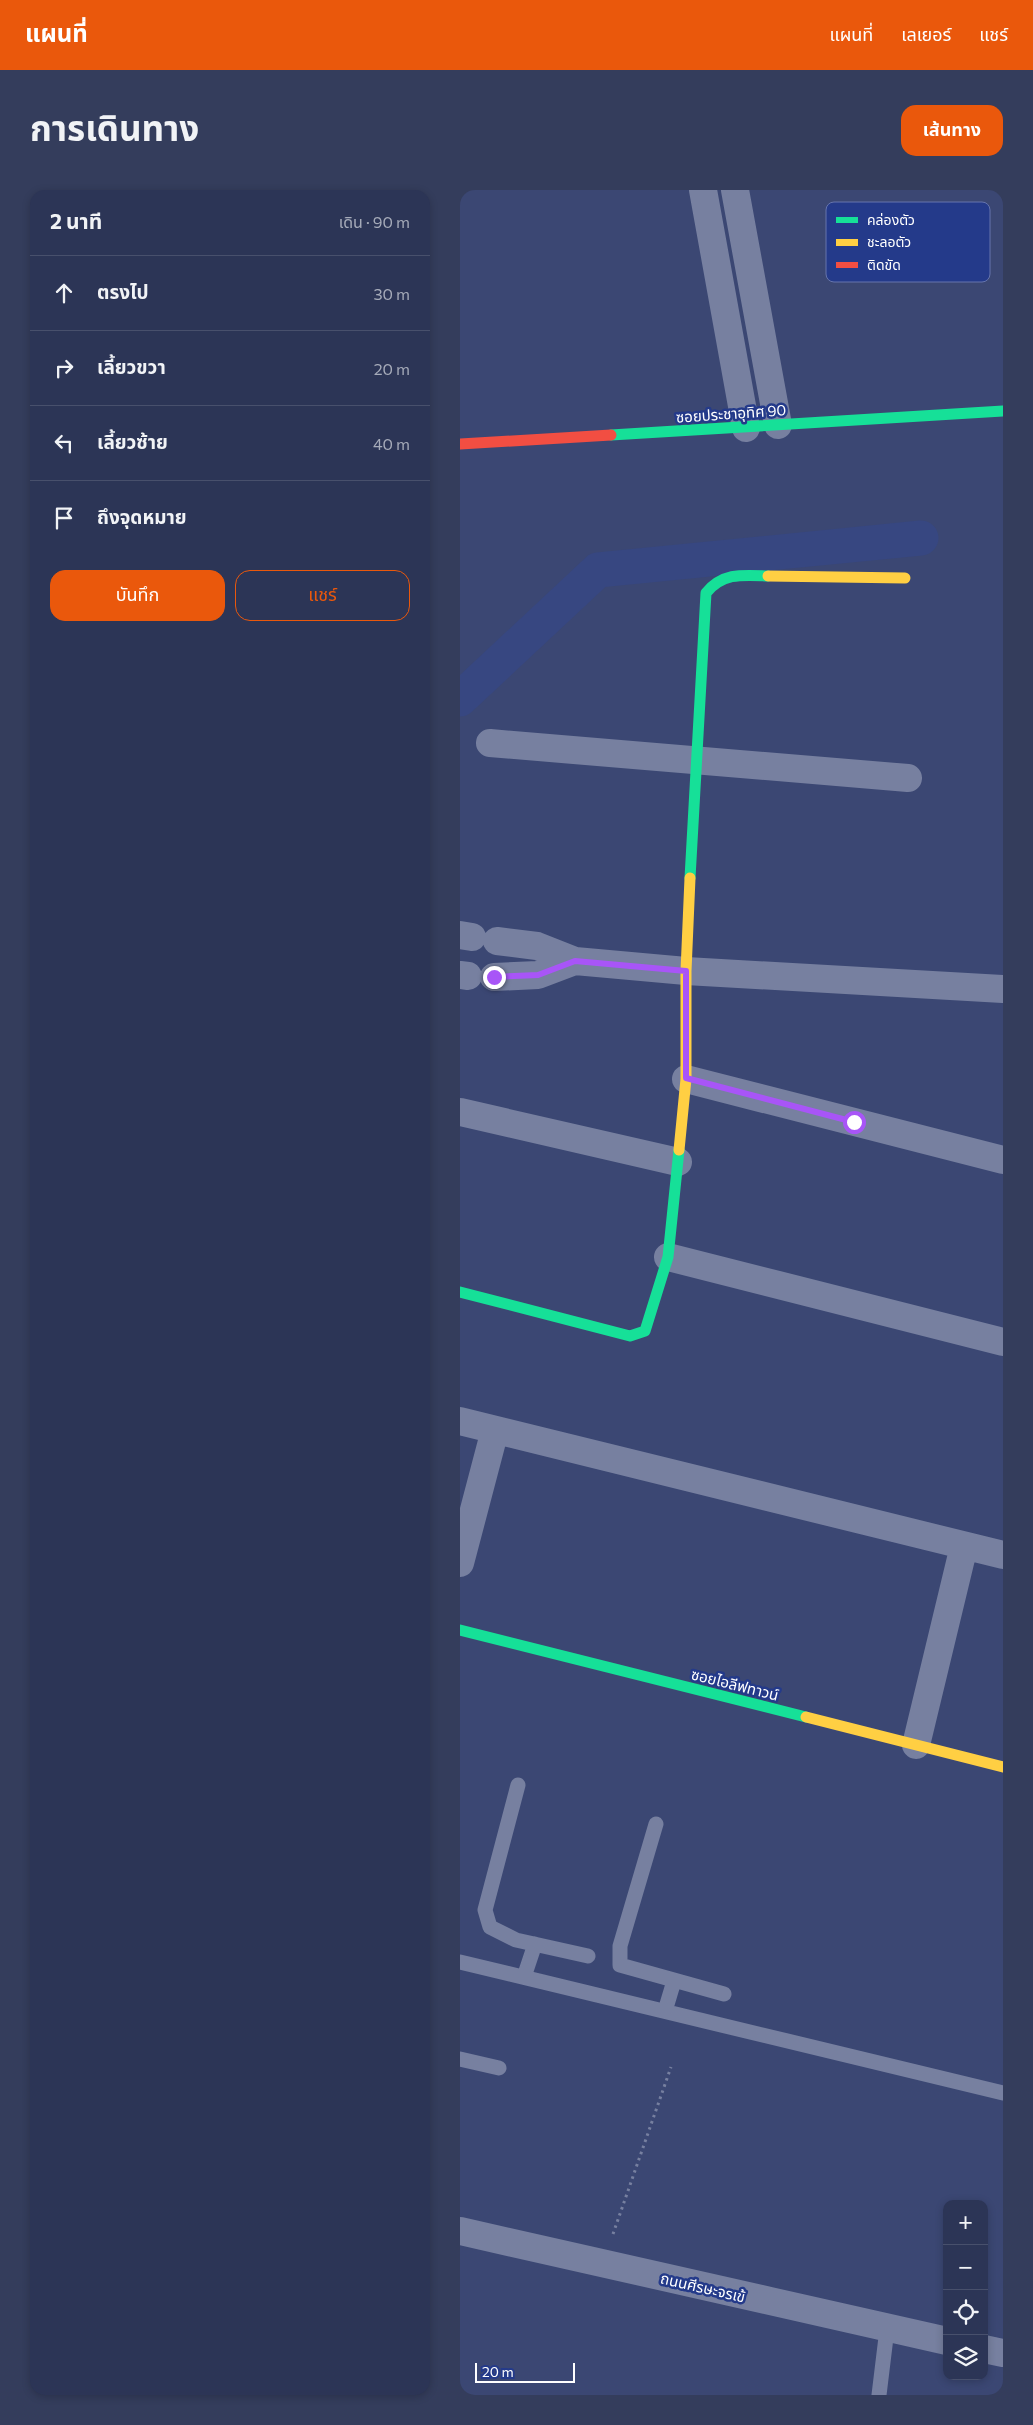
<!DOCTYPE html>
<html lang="th">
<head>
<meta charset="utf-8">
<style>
  :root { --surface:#2c3556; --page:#343d5c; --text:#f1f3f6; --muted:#a6abb9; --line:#48506c; --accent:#ea580c }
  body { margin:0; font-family:Commissioner,"Noto Sans Thai",sans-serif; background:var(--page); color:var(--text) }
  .controls { position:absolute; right:15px; bottom:15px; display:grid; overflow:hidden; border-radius:10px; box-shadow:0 2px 8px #0003 }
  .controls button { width:45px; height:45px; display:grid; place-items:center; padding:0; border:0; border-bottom:1px solid var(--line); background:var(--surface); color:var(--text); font:25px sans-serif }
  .scale { position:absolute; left:15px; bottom:12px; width:100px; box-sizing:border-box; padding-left:5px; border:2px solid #fff; border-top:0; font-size:14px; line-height:18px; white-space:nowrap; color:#fff; -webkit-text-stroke:4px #243a8a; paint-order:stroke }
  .stop { position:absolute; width:15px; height:15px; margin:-11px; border:4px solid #a855f7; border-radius:50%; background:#fff }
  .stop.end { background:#a855f7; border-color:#fff; box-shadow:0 1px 5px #0008 }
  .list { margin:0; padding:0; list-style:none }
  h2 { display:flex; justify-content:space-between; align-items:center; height:65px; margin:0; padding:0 20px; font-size:21px }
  h2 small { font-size:16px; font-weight:400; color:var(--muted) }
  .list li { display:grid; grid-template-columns:32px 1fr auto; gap:15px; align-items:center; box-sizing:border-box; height:75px; padding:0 20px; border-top:1px solid var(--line) }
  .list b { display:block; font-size:19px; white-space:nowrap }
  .list em { font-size:16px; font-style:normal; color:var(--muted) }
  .actions { display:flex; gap:10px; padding:15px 20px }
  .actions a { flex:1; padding:11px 0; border:1px solid var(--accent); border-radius:15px; text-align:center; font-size:18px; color:var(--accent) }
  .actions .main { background:var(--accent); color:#fff }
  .icon { flex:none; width:28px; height:28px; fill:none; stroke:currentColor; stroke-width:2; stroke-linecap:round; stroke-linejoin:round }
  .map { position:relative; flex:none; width:543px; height:2205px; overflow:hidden; border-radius:15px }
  header { display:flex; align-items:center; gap:30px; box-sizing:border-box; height:70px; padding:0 25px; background:var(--accent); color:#fff }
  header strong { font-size:24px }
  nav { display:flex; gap:28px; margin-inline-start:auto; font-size:18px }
  .intro { display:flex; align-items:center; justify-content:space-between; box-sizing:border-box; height:120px; padding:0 30px }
  h1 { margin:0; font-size:35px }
  .button { padding:12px 22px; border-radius:15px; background:var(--accent); color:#fff; font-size:18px; font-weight:700 }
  main { display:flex; gap:30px; padding:0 30px }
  aside { flex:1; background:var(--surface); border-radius:15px; box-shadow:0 2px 8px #0003 }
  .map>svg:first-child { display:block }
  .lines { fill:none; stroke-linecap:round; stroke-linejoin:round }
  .canal { stroke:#374781; stroke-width:35 }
  .path { stroke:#7780a0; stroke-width:3; stroke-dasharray:2.5 4; stroke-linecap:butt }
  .lane { stroke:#7780a0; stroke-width:15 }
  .street { stroke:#7780a0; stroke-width:28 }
  .fast { stroke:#16e098; stroke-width:11 }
  .slow { stroke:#ffcf43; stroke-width:11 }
  .jam { stroke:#f24e42; stroke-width:11 }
  .route { stroke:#a855f7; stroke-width:6 }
  .labels { text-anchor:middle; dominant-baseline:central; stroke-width:5; stroke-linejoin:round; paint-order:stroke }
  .street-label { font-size:15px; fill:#fff; stroke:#243a8a }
  .key { fill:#243a8a; stroke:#6675ad; stroke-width:1 }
  .key-label { font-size:14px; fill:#fff }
</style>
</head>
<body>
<header>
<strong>แผนที่</strong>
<nav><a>แผนที่</a><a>เลเยอร์</a><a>แชร์</a></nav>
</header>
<div class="intro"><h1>การเดินทาง</h1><a class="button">เส้นทาง</a></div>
<main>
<aside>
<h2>2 นาที<small>เดิน · 90 m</small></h2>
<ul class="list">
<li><svg class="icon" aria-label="ahead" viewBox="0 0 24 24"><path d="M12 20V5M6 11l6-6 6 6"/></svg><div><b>ตรงไป</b></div><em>30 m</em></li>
<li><svg class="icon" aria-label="right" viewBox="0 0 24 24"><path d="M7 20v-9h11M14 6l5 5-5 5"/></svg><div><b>เลี้ยวขวา</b></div><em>20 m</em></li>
<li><svg class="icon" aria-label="left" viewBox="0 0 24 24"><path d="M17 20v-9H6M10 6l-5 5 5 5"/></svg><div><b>เลี้ยวซ้าย</b></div><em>40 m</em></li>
<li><svg class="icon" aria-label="arrive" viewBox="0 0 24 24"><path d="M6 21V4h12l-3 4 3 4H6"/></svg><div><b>ถึงจุดหมาย</b></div></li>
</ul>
<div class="actions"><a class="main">บันทึก</a><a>แชร์</a></div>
</aside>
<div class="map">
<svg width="543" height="2205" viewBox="0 0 543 2205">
  <rect width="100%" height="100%" fill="#3b4773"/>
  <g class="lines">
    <path class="canal" d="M0,509L138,380L461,348"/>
    <path class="path" d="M153,2044L211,1877"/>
    <path class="lane" d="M58,1595L25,1720L30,1737L56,1750L128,1766
      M196,1634L160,1756V1775L264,1804
      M0,1772L543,1903
      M64,1787L75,1754
      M205,1821L214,1791
      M0,1869L39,1878
      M419,2205L427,2139"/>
    <path class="street" d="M243,0L286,238
      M275,0L318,235
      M30,553L448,588
      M0,745L12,747
      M37,751L77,756L115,771L226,781L543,799
      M0,785L8,786
      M34,787L78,785L115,771
      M226,889L543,970
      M0,922L218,972
      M208,1067L543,1152
      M0,1231L543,1365
      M0,1373L35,1240
      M456,1555L504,1356
      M0,2041L487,2151
      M524,2159L543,2163"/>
    <path class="fast" d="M151,245L543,221
      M230,688L246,403C263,382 284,385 308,386
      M0,1102L170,1146L185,1141L208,1067L219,960
      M0,1440L346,1527"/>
    <path class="slow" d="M308,386L445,388
      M219,960L226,889V781L230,688
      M346,1527L543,1577"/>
    <path class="jam" d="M0,254L151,245"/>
  </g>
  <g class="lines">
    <path class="route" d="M34,787L78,785L115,771L226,781V888L394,932"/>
  </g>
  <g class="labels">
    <g class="street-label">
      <text transform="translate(271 223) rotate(-4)">ซอยประชาอุทิศ 90</text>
      <text transform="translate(275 1494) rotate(14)">ซอยไอลีฟทาวน์</text>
      <text transform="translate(243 2097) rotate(13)">ถนนศีรษะจรเข้</text>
    </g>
  </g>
  <rect x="366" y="12" width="164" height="80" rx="8" class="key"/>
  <rect x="376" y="27" width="22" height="6" fill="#16e098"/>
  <rect x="376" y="49" width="22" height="7" fill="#ffcf43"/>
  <rect x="376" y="72" width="22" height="6" fill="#f24e42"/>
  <g class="key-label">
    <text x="407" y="35">คล่องตัว</text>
    <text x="407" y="57">ชะลอตัว</text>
    <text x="407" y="80">ติดขัด</text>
  </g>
</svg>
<div class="controls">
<button>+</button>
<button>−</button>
<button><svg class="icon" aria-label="locate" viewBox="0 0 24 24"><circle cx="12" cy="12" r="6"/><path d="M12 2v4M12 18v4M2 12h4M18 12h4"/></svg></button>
<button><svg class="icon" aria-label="layers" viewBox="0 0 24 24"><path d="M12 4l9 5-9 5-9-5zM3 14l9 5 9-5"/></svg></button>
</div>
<div class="scale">20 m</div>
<div class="stop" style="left:394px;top:932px"></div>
<div class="stop end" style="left:34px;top:787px"></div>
</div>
</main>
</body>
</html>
